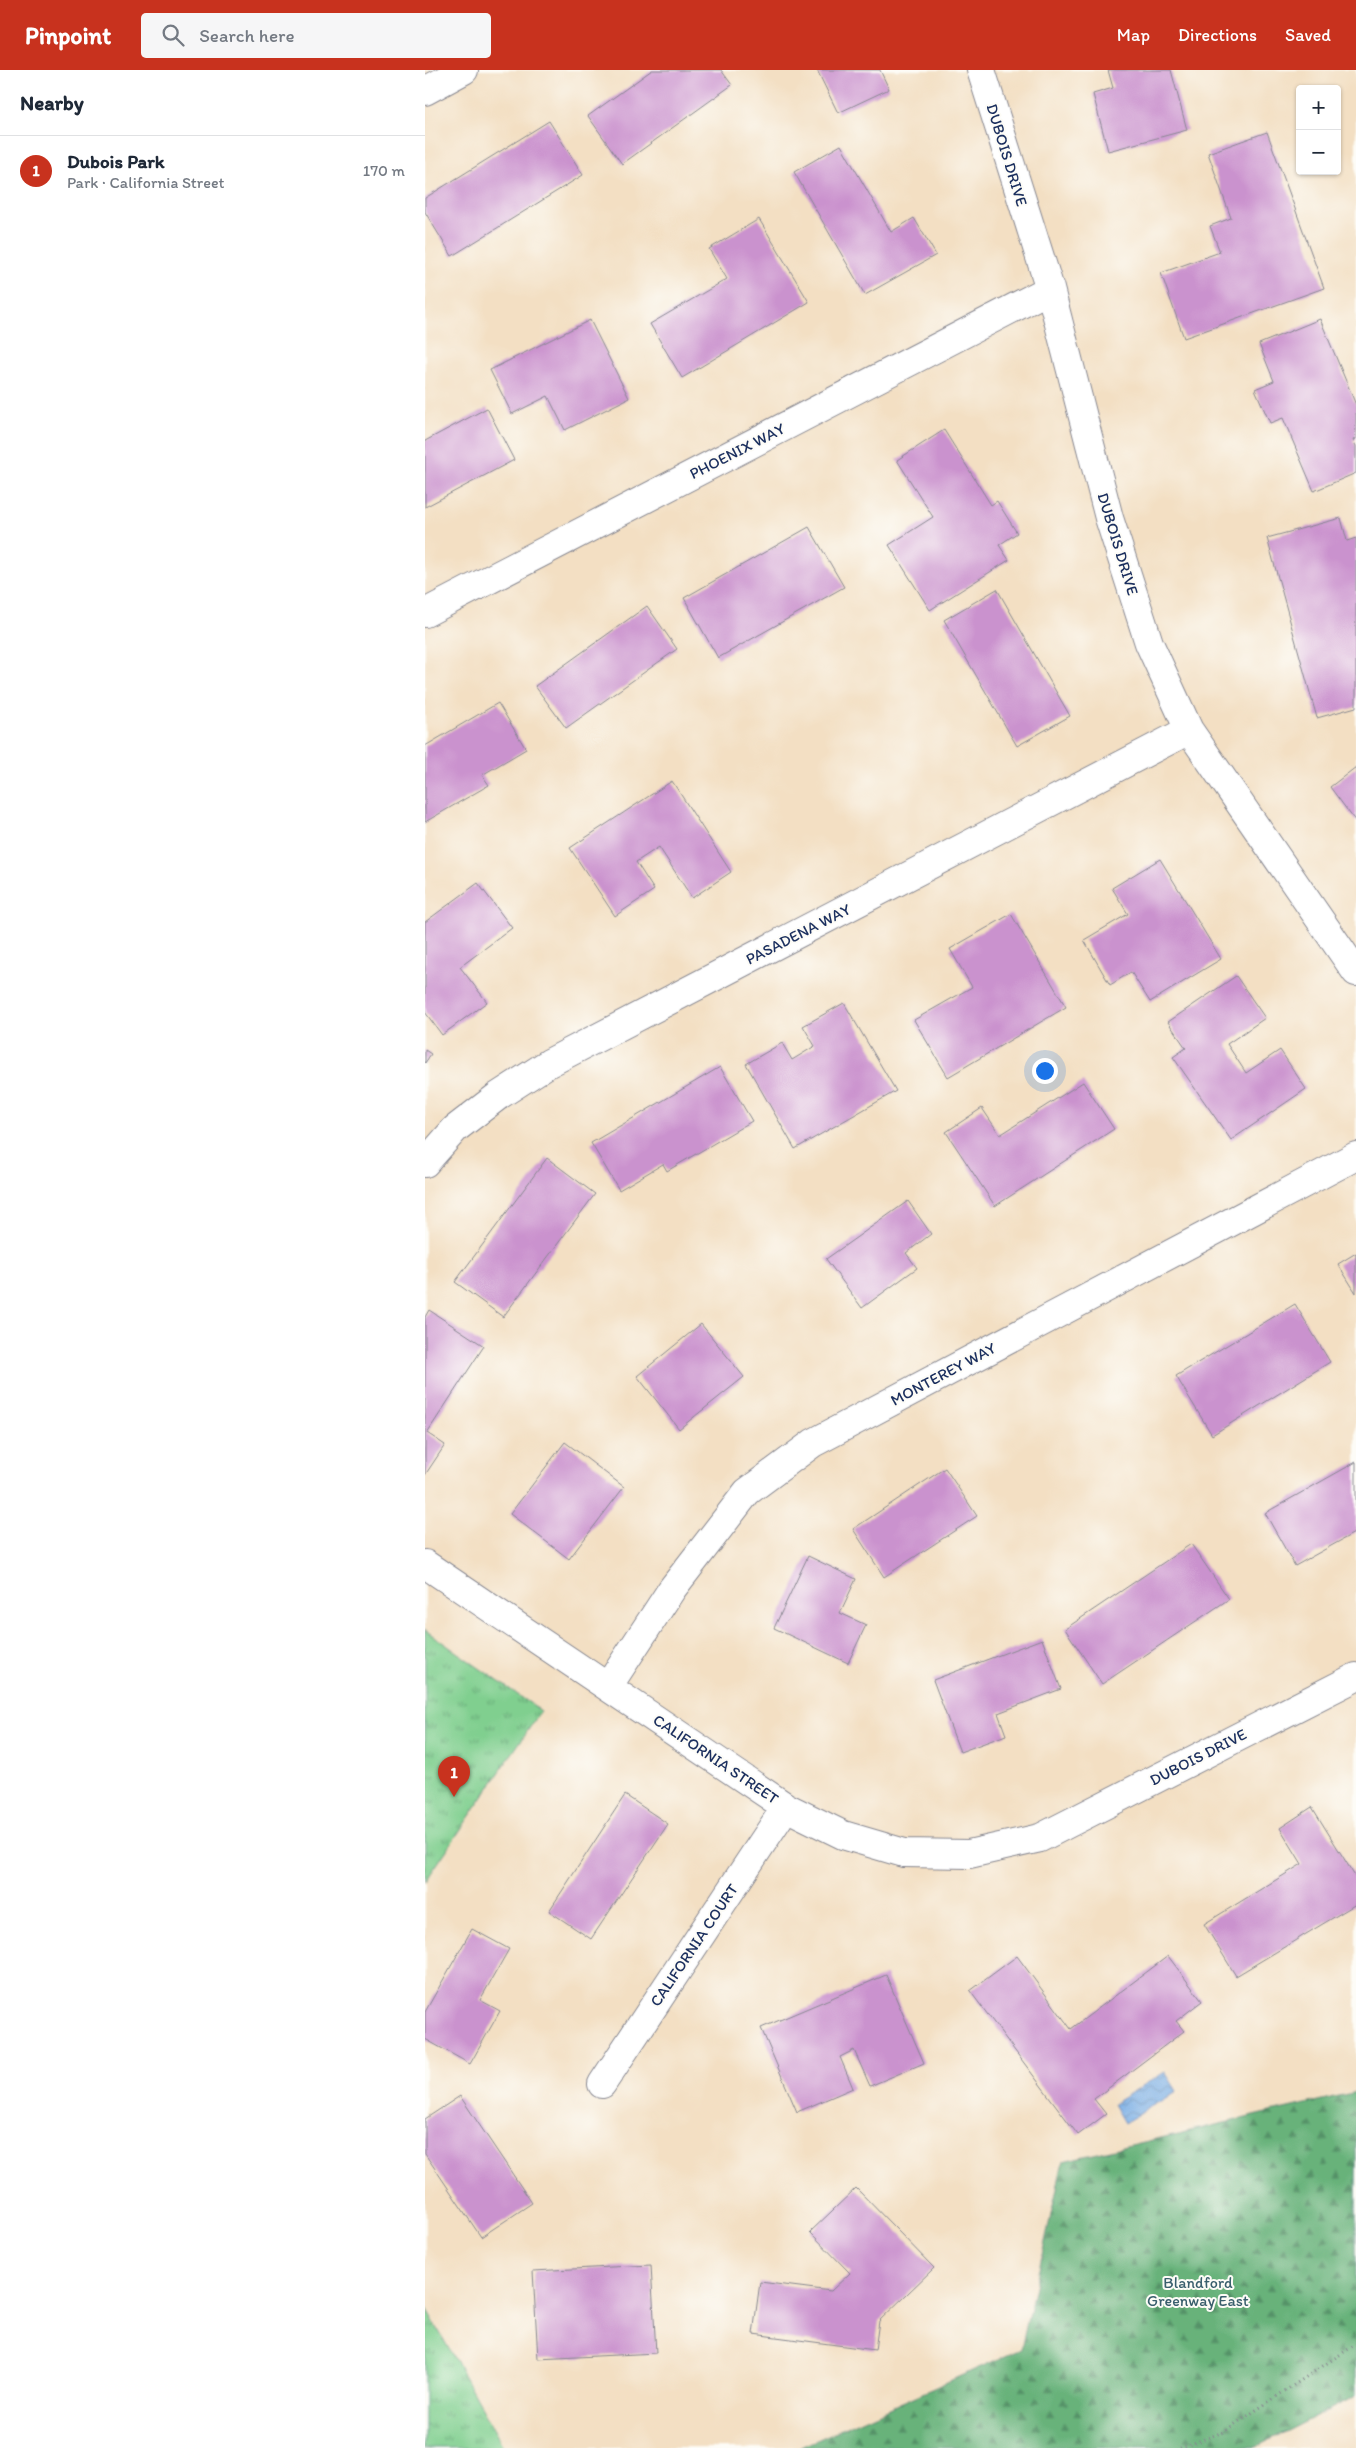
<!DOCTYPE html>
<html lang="en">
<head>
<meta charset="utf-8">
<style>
  :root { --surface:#fff; --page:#f6f6f7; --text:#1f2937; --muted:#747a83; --line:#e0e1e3; --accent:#c8321e }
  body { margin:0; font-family:Itim,sans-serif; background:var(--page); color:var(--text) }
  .controls { position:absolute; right:15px; top:15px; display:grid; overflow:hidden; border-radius:5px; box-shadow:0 1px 4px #0004 }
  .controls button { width:45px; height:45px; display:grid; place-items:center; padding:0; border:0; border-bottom:1px solid var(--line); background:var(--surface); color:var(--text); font:25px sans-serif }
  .you { position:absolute; left:619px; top:1000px; width:18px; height:18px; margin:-12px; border:4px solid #fff; border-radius:50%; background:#1a73e8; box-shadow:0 0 0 8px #1a73e833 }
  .badge { display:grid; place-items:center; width:32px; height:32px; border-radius:50%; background:var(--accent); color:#fff; font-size:16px; font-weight:700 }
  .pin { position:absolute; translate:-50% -41px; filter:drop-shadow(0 1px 2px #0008) }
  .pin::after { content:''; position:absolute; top:26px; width:18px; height:15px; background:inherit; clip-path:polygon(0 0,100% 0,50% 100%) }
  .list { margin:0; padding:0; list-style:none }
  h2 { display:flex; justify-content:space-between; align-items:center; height:65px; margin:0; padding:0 20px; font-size:21px }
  h2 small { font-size:16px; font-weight:400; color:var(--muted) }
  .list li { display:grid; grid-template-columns:32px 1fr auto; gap:15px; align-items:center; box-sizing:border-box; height:70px; padding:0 20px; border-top:1px solid var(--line) }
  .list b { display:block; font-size:19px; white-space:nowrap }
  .list p { margin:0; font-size:16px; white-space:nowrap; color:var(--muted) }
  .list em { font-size:16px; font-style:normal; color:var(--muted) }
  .icon { flex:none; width:28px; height:28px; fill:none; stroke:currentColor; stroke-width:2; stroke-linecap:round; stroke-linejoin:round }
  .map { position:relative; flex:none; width:931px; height:2378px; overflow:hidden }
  header { display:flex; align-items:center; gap:30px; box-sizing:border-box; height:70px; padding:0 25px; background:var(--accent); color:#fff }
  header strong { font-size:24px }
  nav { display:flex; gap:28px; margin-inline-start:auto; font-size:18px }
  .search { width:350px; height:45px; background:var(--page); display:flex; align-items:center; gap:12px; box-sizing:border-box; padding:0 18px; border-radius:5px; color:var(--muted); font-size:19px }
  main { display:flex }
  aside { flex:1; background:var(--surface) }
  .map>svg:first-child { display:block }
  .forest { fill:url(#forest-firs); stroke:#42706c }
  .park { fill:url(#park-tufts); stroke:#4e7f76 }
  .water { fill:url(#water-waves); stroke:#496ea1 }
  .building { fill:#ca92ce }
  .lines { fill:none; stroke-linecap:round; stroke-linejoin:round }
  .minor-casing { stroke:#878790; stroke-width:30 }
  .path { stroke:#878790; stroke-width:3; stroke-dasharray:1 4; stroke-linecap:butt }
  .minor { stroke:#fff; stroke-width:28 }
  .labels { text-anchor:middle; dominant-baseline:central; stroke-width:4; stroke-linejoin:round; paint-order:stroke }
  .street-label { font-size:16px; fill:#1b2f5e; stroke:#fdfcf7 }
  .park-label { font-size:16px; fill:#395f6d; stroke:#fdfcf7 }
</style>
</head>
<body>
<header>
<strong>Pinpoint</strong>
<div class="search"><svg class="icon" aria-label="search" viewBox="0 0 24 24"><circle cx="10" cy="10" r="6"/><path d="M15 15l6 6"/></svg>Search here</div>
<nav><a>Map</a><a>Directions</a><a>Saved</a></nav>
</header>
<main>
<aside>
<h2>Nearby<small></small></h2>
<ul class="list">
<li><span class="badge">1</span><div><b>Dubois Park</b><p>Park · California Street</p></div><em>170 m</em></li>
</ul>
</aside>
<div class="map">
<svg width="931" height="2378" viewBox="0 0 931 2378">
  <defs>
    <pattern id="forest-firs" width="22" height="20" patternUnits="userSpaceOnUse" patternTransform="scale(1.25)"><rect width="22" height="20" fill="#68b27a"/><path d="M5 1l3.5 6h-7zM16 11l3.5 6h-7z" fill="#559167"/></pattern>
    <pattern id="park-tufts" width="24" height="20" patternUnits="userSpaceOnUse" patternTransform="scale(1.25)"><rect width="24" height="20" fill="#80cf8f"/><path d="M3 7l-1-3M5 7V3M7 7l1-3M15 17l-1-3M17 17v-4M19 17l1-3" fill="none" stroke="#68a878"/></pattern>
    <pattern id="water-waves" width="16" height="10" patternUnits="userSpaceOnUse" patternTransform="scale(1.25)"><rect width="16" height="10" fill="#77ace4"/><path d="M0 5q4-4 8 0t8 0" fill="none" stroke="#618cbc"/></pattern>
  </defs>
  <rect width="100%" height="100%" fill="#fdfcf7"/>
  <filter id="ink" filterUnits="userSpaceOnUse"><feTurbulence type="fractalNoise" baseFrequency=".02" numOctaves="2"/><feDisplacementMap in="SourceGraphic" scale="10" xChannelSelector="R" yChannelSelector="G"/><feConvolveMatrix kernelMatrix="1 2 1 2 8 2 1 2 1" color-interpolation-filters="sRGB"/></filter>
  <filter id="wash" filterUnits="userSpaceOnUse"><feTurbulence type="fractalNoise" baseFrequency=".0096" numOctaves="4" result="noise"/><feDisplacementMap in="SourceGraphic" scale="20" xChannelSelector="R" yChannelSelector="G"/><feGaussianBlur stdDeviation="1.12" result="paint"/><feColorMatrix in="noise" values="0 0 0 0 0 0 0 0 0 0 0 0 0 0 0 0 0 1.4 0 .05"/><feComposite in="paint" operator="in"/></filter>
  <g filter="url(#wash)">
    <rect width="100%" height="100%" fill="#f3dfc3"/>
    <path class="forest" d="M931,2022V2326L829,2378H374L596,2279L638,2091Z"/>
    <path class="park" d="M0,1560L116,1641L0,1812Z
      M0,2236L79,2378H0Z"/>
    <path class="water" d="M740,2002L752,2021L699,2053L688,2034Z"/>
    <g id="blocks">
      <path class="building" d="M227,0H296L307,15L197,94L163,46Z
        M392,0H455L464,19L413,43Z
        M683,0H746L762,60L683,81L668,24L688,18Z
        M124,51L158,105L27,186L0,142V128Z
        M842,62L899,218L759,268L736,203L795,182L785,156L806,148L783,83Z
        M416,75L466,162L489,148L511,185L440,225L369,102Z
        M334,149L384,232L257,308L225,254L302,209L284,179Z
        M895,249L931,335V369L928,370L931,376V403L889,421L858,348L845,353L830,319L849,311L834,274Z
        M165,250L204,328L140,360L123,326L87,344L65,300Z
        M62,338L89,390L0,437V371Z
        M519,360L566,435L572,431L592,463L574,475L584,490L505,540L464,475L508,447L472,390Z
        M916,448L922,471L931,468V637L892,648L842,468Z
        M384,457L419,517L293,588L259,528Z
        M572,519L645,646L592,676L519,550Z
        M222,536L252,579L141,658L110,616Z
        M73,633L101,679L57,705L64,715L0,752V676Z
        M931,697V752L905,717Z
        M247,711L306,802L267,828L234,777L211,792L229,820L190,846L145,778Z
        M735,789L796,889L725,932L706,902L685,915L659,870L703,844L687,818Z
        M53,813L87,858L35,897L62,932L17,965L0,942V852Z
        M586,844L641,937L523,1007L489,950L547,917L525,879Z
        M811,906L840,948L802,974L821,1003L855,980L881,1019L806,1070L748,987L761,978L743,952Z
        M419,933L471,1021L370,1079L321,994L357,973L367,990L390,976L378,956Z
        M0,980L6,984L0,993Z
        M295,997L327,1051L242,1101L238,1094L194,1120L166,1073Z
        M658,1012L689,1059L570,1136L521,1062L557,1038L575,1065Z
        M122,1088L170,1124L78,1247L30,1212Z
        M483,1131L506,1164L481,1183L492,1198L437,1238L401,1189Z
        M931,1183V1223L913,1194Z
        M870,1234L905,1292L787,1365L751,1306Z
        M4,1240L59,1276L2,1363L20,1375L0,1405V1247Z
        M276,1254L319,1307L254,1359L212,1306Z
        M140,1372L199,1417L144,1489L85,1444Z
        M931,1392V1462L870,1496L840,1443Z
        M520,1398L552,1446L459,1507L428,1459Z
        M766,1474L804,1529L677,1614L640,1559Z
        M383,1486L431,1509L415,1543L441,1555L423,1593L349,1558Z
        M617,1569L636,1619L573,1643L581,1665L535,1682L508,1610Z
        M200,1725L243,1754L166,1869L124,1841Z
        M887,1737L931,1808V1834L811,1906L779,1854L877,1794L855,1758Z
        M47,1859L84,1879L55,1930L75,1941L45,1994L0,1969V1942Z
        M592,1886L646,1959L743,1886L777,1931L751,1951L759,1961L669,2029L681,2044L653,2065L545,1921Z
        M461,1905L499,1993L445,2016L429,1980L415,1987L428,2018L372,2042L336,1958Z
        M35,2026L107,2133L56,2167L0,2084V2049Z
        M431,2118L509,2198L454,2251L450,2280L328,2264L335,2212L406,2221L425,2203L385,2162Z
        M226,2195L231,2283L113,2289L108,2201Z"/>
    </g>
  </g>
  <g filter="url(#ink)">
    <use href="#blocks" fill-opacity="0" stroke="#878790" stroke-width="1"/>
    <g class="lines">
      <defs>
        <path id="minor" d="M556,0L625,219L684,448L724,573L764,660L931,902
          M0,21L39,0
          M0,543L625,219
          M0,1093L30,1059L73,1026L124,993L764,660
          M0,1494L361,1737L418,1765L479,1783L544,1784L615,1768L931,1607
          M184,1615L247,1519L322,1422L388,1373L931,1086
          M177,2014L361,1737"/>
      </defs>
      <use href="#minor" class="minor-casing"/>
      <path class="path" d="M755,2378L798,2362L931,2274"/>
      <use href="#minor" class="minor"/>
    </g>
  </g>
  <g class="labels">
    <g class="street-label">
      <text transform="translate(582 85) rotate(73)">DUBOIS DRIVE</text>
      <text transform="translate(312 381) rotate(-27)">PHOENIX WAY</text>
      <text transform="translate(693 474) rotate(73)">DUBOIS DRIVE</text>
      <text transform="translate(373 864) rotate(-27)">PASADENA WAY</text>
      <text transform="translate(518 1304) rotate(-28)">MONTEREY WAY</text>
      <text transform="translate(773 1687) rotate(-27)">DUBOIS DRIVE</text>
      <text transform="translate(291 1689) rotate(34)">CALIFORNIA STREET</text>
      <text transform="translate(269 1875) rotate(-56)">CALIFORNIA COURT</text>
    </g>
    <g class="park-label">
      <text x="773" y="2212">Blandford<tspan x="773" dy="18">Greenway East</tspan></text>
    </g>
  </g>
</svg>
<div class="controls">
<button>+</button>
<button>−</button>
</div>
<div class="you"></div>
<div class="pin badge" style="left:29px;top:1727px">1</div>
</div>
</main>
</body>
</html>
